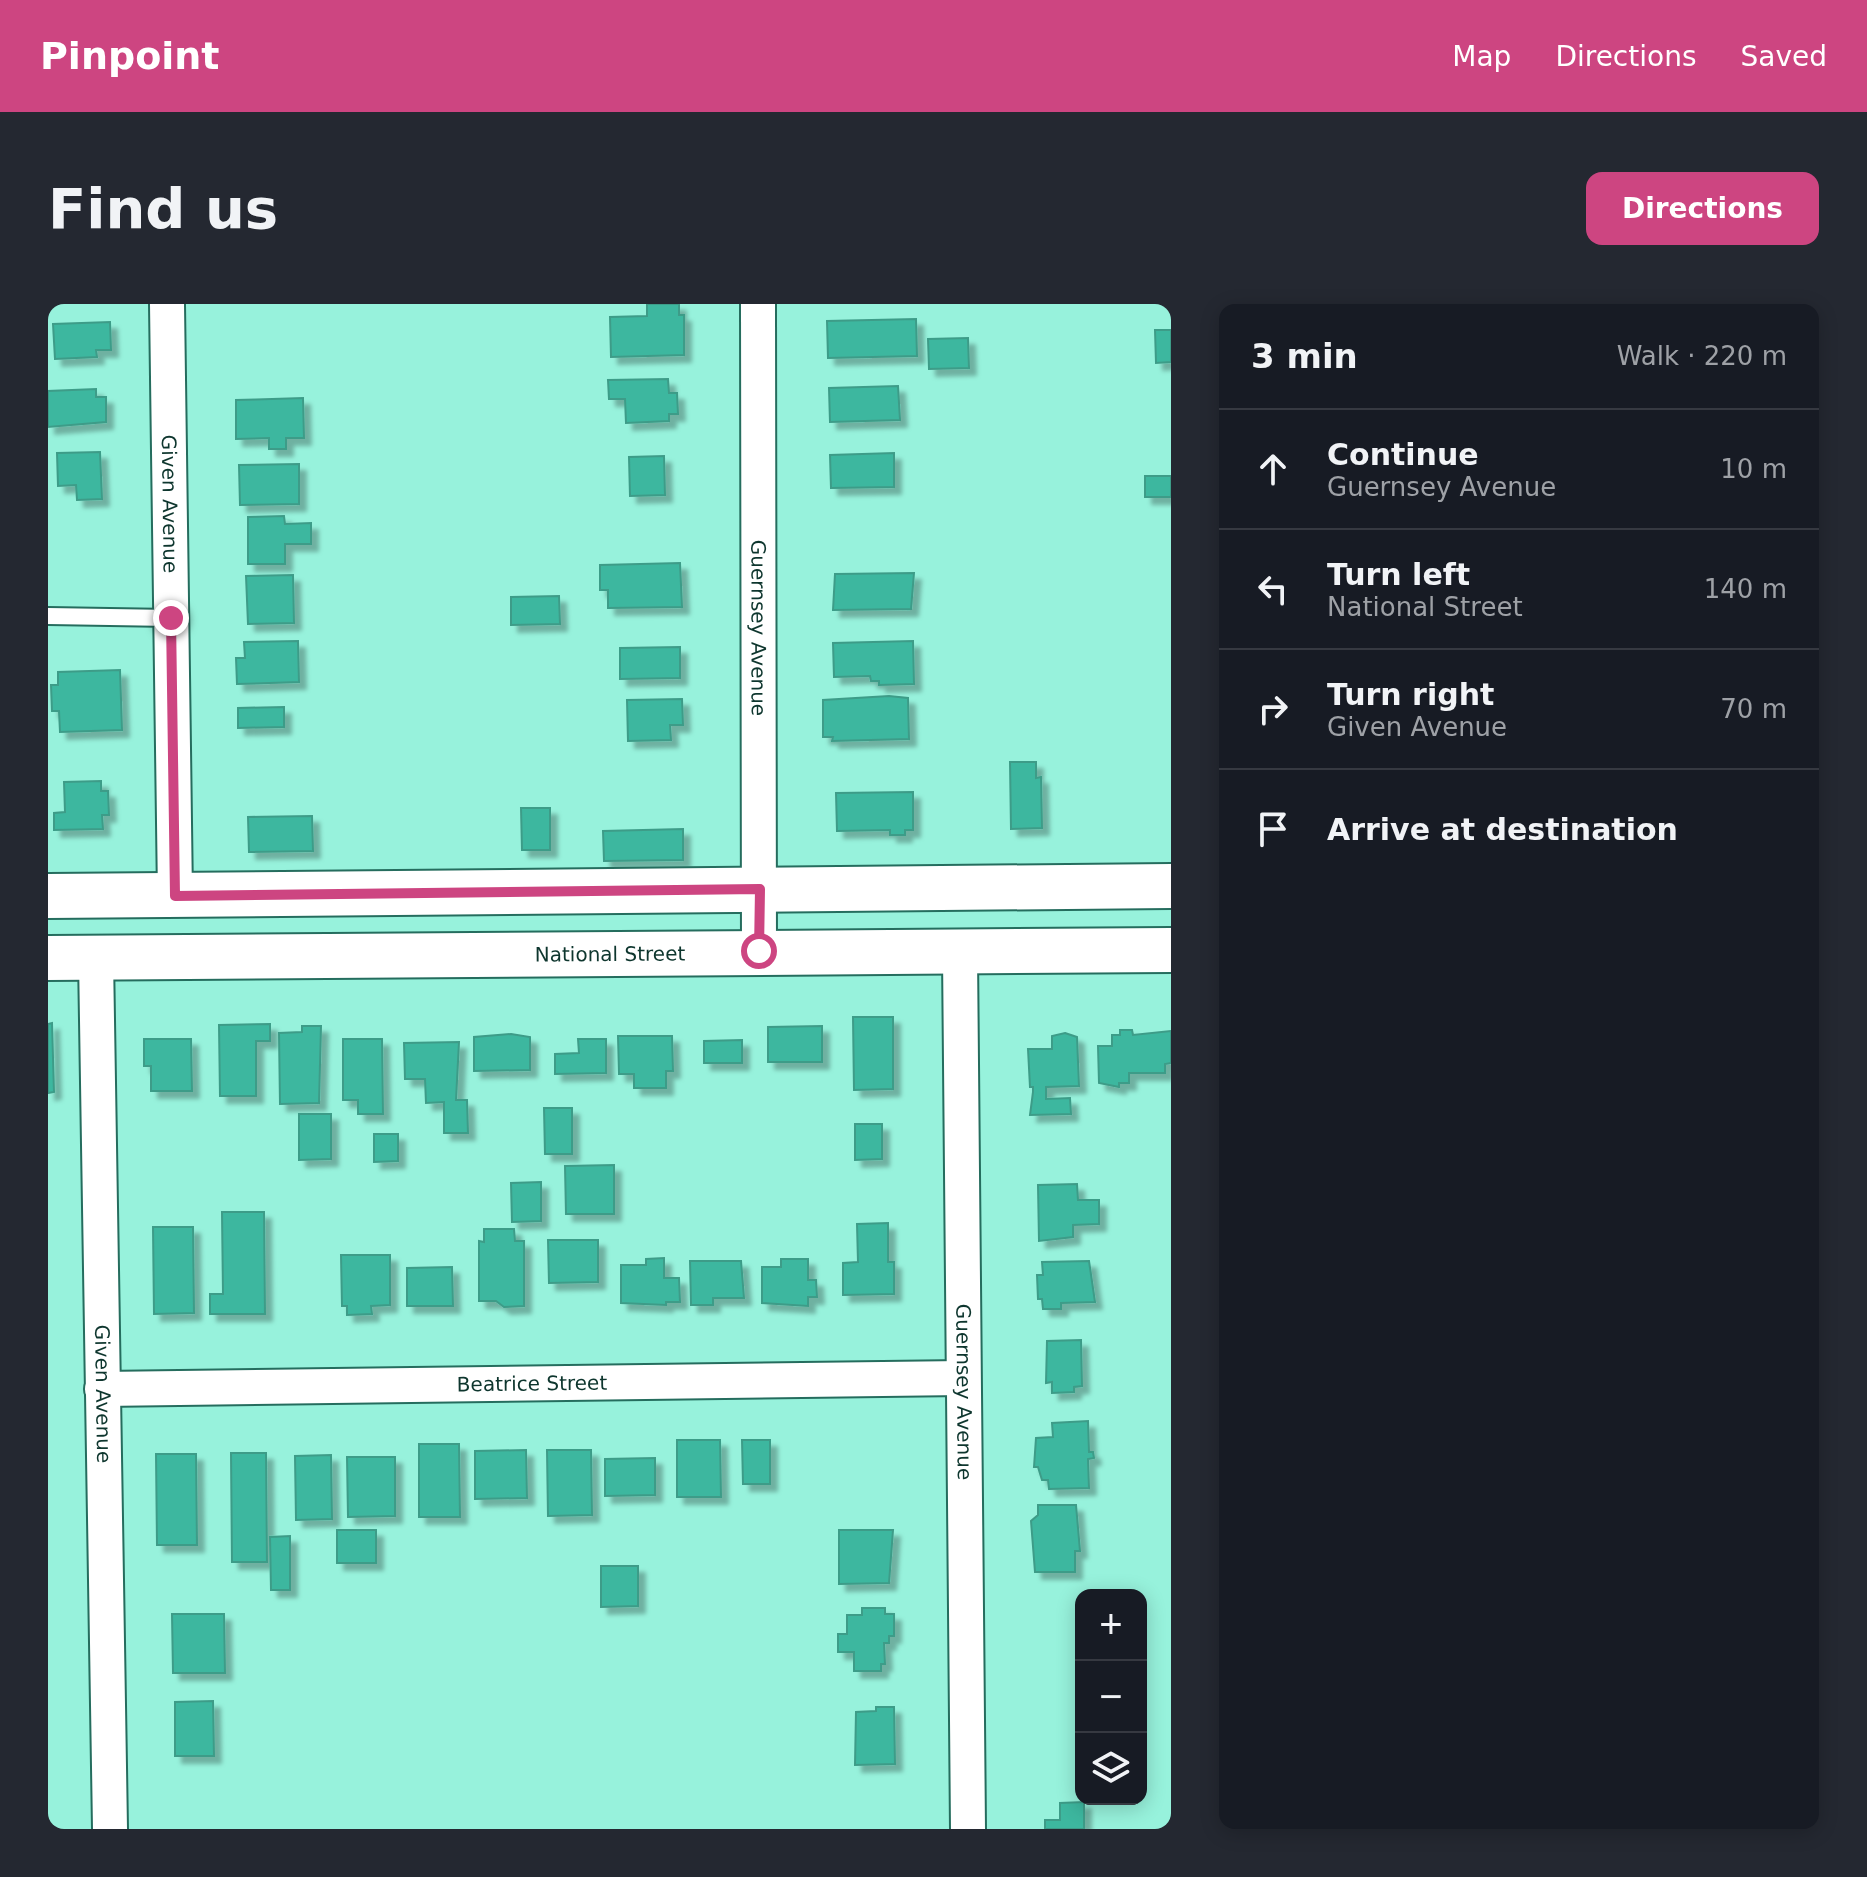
<!DOCTYPE html>
<html lang="en">
<head>
<meta charset="utf-8">
<style>
  :root { --surface:#171b24; --page:#242831; --text:#f1f3f6; --muted:#9ea1a6; --line:#363941; --accent:#cd4581 }
  body { margin:0; font-family:"DejaVu Sans",sans-serif; background:var(--page); color:var(--text) }
  .controls { position:absolute; right:24px; bottom:24px; display:grid; overflow:hidden; border-radius:16px; box-shadow:0 4px 20px #0003 }
  .controls button { width:72px; height:72px; display:grid; place-items:center; padding:0; border:0; border-bottom:2px solid var(--line); background:var(--surface); color:var(--text); font:40px sans-serif }
  .stop { position:absolute; width:24px; height:24px; margin:-18px; border:6px solid #cd4581; border-radius:50%; background:#fff }
  .stop.end { background:#cd4581; border-color:#fff; box-shadow:0 2px 8px #0008 }
  .list { margin:0; padding:0; list-style:none }
  h2 { display:flex; justify-content:space-between; align-items:center; height:104px; margin:0; padding:0 32px; font-size:34px }
  h2 small { font-size:26px; font-weight:400; color:var(--muted) }
  .list li { display:grid; grid-template-columns:52px 1fr auto; gap:24px; align-items:center; box-sizing:border-box; height:120px; padding:0 32px; border-top:2px solid var(--line) }
  .list b { display:block; font-size:30px; white-space:nowrap }
  .list p { margin:0; font-size:26px; white-space:nowrap; color:var(--muted) }
  .list em { font-size:26px; font-style:normal; color:var(--muted) }
  .icon { flex:none; width:44px; height:44px; fill:none; stroke:currentColor; stroke-width:2; stroke-linecap:round; stroke-linejoin:round }
  .map { position:relative; flex:none; width:1123px; height:1525px; overflow:hidden; border-radius:16px }
  header { display:flex; align-items:center; gap:48px; box-sizing:border-box; height:112px; padding:0 40px; background:var(--accent); color:#fff }
  header strong { font-size:38px }
  nav { display:flex; gap:44px; margin-inline-start:auto; font-size:28px }
  .intro { display:flex; align-items:center; justify-content:space-between; box-sizing:border-box; height:192px; padding:0 48px }
  h1 { margin:0; font-size:56px }
  .button { padding:20px 36px; border-radius:16px; background:var(--accent); color:#fff; font-size:28px; font-weight:700 }
  main { display:flex; gap:48px; padding:0 48px }
  aside { flex:1; background:var(--surface); border-radius:16px; box-shadow:0 4px 20px #0003 }
  .map>svg:first-child { display:block }
  .building { fill:#3cb79f; stroke:#3e9c88; stroke-width:2; filter:url(#shadow) }
  .lines { fill:none; stroke-linecap:round; stroke-linejoin:round }
  .service-casing { stroke:#256d5e; stroke-width:20 }
  .minor-casing { stroke:#256d5e; stroke-width:38 }
  .secondary-casing { stroke:#256d5e; stroke-width:48 }
  .service { stroke:#fff; stroke-width:16 }
  .minor { stroke:#fff; stroke-width:34 }
  .secondary { stroke:#fff; stroke-width:44 }
  .route { stroke:#cd4581; stroke-width:10 }
  .labels { text-anchor:middle; dominant-baseline:central; stroke-width:6; stroke-linejoin:round; paint-order:stroke }
  .street-label { font-size:20px; fill:#0e362e; stroke:#97f2dc }
</style>
</head>
<body>
<header>
<strong>Pinpoint</strong>
<nav><a>Map</a><a>Directions</a><a>Saved</a></nav>
</header>
<div class="intro"><h1>Find us</h1><a class="button">Directions</a></div>
<main>
<div class="map">
<svg width="1123" height="1525" viewBox="0 0 1123 1525">
  <defs>
    <filter id="shadow"><feDropShadow dx="7" dy="7" stdDeviation="2" flood-color="#0004"/></filter>
  </defs>
  <rect width="100%" height="100%" fill="#97f2dc"/>
  <path class="building" d="M599,0H631V11H636V51L563,53L562,13L599,12Z
    M868,15L869,52L780,54L779,17Z
    M62,18L63,46H48L49,53L7,55L5,20Z
    M1107,26H1123V58L1108,59Z
    M920,34L921,64L881,65L880,35Z
    M620,75L621,89H629L630,110H621V117L578,119L577,95H561L560,76Z
    M850,82L852,116L782,118L781,84Z
    M48,85V93H58V118L0,123V87Z
    M255,94L256,134H238V145H221V134L188,135V96Z
    M52,148L54,195L29,196L28,181L10,182L9,149Z
    M846,149V183L783,184L782,151Z
    M616,152L617,191L582,192L581,153Z
    M251,160V200L192,201L191,161Z
    M1097,172H1123V193H1097Z
    M236,212L237,220L263,219V240H237V260H200V213Z
    M632,259L634,303L560,304V286H552V261Z
    M866,269L863,305L785,306L787,270Z
    M245,271L246,319L200,320L198,272Z
    M511,292L512,320L463,321V293Z
    M250,337L251,378L189,380L188,354H197L196,338Z
    M865,337L866,380L831,381V377H823L822,372L786,373L785,339Z
    M632,343V374L572,375V344Z
    M72,366L74,426L12,428L11,407H4L3,381H10V368Z
    M841,392L860,394L861,435L784,437L785,433H775V396Z
    M634,395L635,421H622L623,436L580,437L579,396Z
    M236,403V423L190,424V404Z
    M962,458H988V474L993,473L994,524L963,525Z
    M53,477V487H60L61,511H54L55,525L6,526V509L17,508L16,478Z
    M865,488V526H857V531H842V526L789,527L788,489Z
    M473,504H502V546H474Z
    M264,512L265,547L201,548L200,513Z
    M635,525V556L556,557L555,527Z
    M805,713H845V785L806,786Z
    M4,719L6,788L0,789V720Z
    M222,720V737H208V792H172L171,721Z
    M254,722H273L271,799L232,800L231,729L254,728Z
    M774,722V758H720V723Z
    M1072,726H1084L1085,731L1123,727V759L1117,760V769H1081V779H1071V783L1051,779L1050,742H1064V731H1072Z
    M1017,729L1029,733L1031,782L998,783V795L1022,794L1023,810L982,811L985,788V783H982L980,745H1004V732Z
    M463,730L482,733V766L426,767V733Z
    M570,732H624L625,767H618V784H586V770H571Z
    M96,735H143L144,787H103V762H96Z
    M295,735H334L335,810H310V796H295Z
    M530,735H558V769L507,770V750L531,749Z
    M694,736V759H656V737Z
    M411,738L408,796H419L420,829H396V798L378,799L377,775H357L356,739Z
    M496,804H524V850H497Z
    M251,810H283V855L251,856Z
    M807,820H834V855L807,856Z
    M326,830H350V857L326,858Z
    M566,861V910H518L517,862Z
    M493,878V917L464,918L463,879Z
    M1029,880L1030,896H1051V920L1025,921V933L991,937L990,881Z
    M174,908H216L217,1010H162V990H175Z
    M840,919V958H846V990L795,991V959L810,958L809,920Z
    M105,923H145L146,1009L106,1010Z
    M436,925H466L467,937H476V1002L456,1003L448,997H431V937L436,938Z
    M500,936H550V978L501,979Z
    M293,951H342V1001L323,1002L324,1010L299,1011V1002H294Z
    M616,954V974H631L632,998H618V1001L573,999V961H598V955Z
    M733,955H760V976H768L769,993H760V1002L714,999V963H733Z
    M642,957H693L696,994H665V1001H643Z
    M1041,957L1047,998L1013,999V1005H995L994,995H990L989,971H995L994,958Z
    M404,963L405,1002H359V964Z
    M1033,1036L1034,1082L1026,1083V1088L1004,1089V1078L998,1079L999,1037Z
    M1040,1117L1041,1148H1045L1046,1154L1040,1155L1041,1184L1001,1185L1000,1176H994L990,1163H986L988,1134L1005,1133L1004,1119Z
    M629,1136H672L673,1193H629Z
    M694,1136H722V1180H695Z
    M371,1140H411L412,1213H371Z
    M478,1146L479,1194L427,1195V1147Z
    M499,1146H543L544,1211L500,1212Z
    M183,1149H218L219,1258H184Z
    M108,1150H148L149,1241H109Z
    M283,1151L284,1215L248,1216L247,1152Z
    M299,1153H347V1212L300,1213Z
    M607,1154V1191L557,1192V1155Z
    M990,1201H1028L1032,1247H1027V1268H987L983,1217L990,1211Z
    M289,1226H328V1259H289Z
    M791,1226H845L841,1279L791,1280Z
    M242,1232V1286H223L222,1233Z
    M553,1262H590V1302L553,1303Z
    M814,1304H837V1310H846V1332H841V1339H836L837,1360H833V1367H806V1348H790V1330H799V1311H814Z
    M124,1310H176L177,1369H125Z
    M165,1397L166,1452H127V1398Z
    M828,1403H846L847,1460L807,1461L808,1408L828,1407Z
    M1036,1498V1525H997V1516H1012V1499Z"/>
  <g class="lines">
    <defs>
      <path id="service" d="M0,312L123,314"/>
      <g id="minor">
        <path id="s1" d="M119,0L127,592"/>
        <path id="s2" d="M710,0L711,647"/>
        <path id="s3" d="M912,650L920,1525"/>
        <path id="s4" d="M48,654L62,1525"/>
        <path id="s5" d="M54,1085L915,1074"/>
      </g>
      <g id="secondary">
        <path d="M0,592L1123,582"/>
        <path id="s6" d="M0,654L1123,646"/>
      </g>
    </defs>
    <use href="#service" class="service-casing"/>
    <use href="#minor" class="minor-casing"/>
    <use href="#secondary" class="secondary-casing"/>
    <use href="#service" class="service"/>
    <use href="#minor" class="minor"/>
    <use href="#secondary" class="secondary"/>
  </g>
  <g class="lines">
    <path class="route" d="M123,314L127,592L712,585L711,647"/>
  </g>
  <g class="labels">
    <g class="street-label">
      <text stroke="none"><textPath href="#s1" startOffset="200">Given Avenue</textPath></text>
      <text stroke="none"><textPath href="#s2" startOffset="324">Guernsey Avenue</textPath></text>
      <text stroke="none"><textPath href="#s6" startOffset="562">National Street</textPath></text>
      <text stroke="none"><textPath href="#s5" startOffset="430">Beatrice Street</textPath></text>
      <text stroke="none"><textPath href="#s3" startOffset="438">Guernsey Avenue</textPath></text>
      <text stroke="none"><textPath href="#s4" startOffset="436">Given Avenue</textPath></text>
    </g>
  </g>
</svg>
<div class="controls">
<button>+</button>
<button>−</button>
<button><svg class="icon" aria-label="layers" viewBox="0 0 24 24"><path d="M12 4l9 5-9 5-9-5zM3 14l9 5 9-5"/></svg></button>
</div>
<div class="stop" style="left:711px;top:647px"></div>
<div class="stop end" style="left:123px;top:314px"></div>
</div>
<aside>
<h2>3 min<small>Walk · 220 m</small></h2>
<ul class="list">
<li><svg class="icon" aria-label="ahead" viewBox="0 0 24 24"><path d="M12 20V5M6 11l6-6 6 6"/></svg><div><b>Continue</b><p>Guernsey Avenue</p></div><em>10 m</em></li>
<li><svg class="icon" aria-label="left" viewBox="0 0 24 24"><path d="M17 20v-9H6M10 6l-5 5 5 5"/></svg><div><b>Turn left</b><p>National Street</p></div><em>140 m</em></li>
<li><svg class="icon" aria-label="right" viewBox="0 0 24 24"><path d="M7 20v-9h11M14 6l5 5-5 5"/></svg><div><b>Turn right</b><p>Given Avenue</p></div><em>70 m</em></li>
<li><svg class="icon" aria-label="arrive" viewBox="0 0 24 24"><path d="M6 21V4h12l-3 4 3 4H6"/></svg><div><b>Arrive at destination</b></div></li>
</ul>
</aside>
</main>
</body>
</html>
